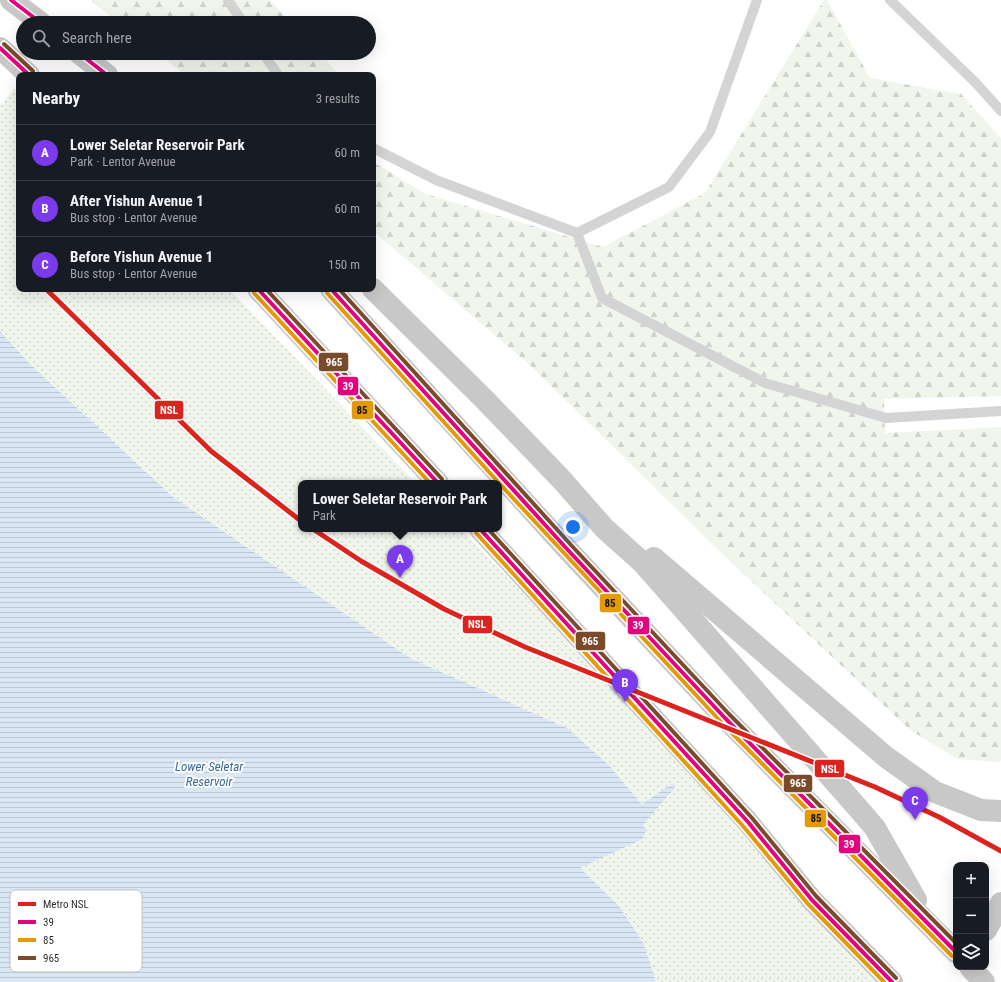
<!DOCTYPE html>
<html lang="en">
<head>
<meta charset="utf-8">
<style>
  :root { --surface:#171b24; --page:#20242c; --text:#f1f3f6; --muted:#9ea1a6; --line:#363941; --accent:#7c3aed }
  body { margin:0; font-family:"Roboto Condensed",sans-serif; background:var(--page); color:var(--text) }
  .controls { position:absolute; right:12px; bottom:12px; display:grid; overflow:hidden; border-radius:8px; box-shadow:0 4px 16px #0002 }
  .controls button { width:36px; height:36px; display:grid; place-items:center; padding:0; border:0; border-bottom:1px solid var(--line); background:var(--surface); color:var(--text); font:20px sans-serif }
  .you { position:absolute; left:573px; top:527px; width:14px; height:14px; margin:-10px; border:3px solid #fff; border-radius:50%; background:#1a73e8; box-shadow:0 0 0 6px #1a73e833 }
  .badge { display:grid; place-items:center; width:26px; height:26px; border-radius:50%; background:var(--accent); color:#fff; font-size:13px; font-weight:700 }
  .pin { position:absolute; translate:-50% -33px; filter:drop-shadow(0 1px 2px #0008) }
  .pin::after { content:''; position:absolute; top:21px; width:14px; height:12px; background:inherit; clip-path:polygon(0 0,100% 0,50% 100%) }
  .popup { position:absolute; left:298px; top:480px; width:204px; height:52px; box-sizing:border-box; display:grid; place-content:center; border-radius:8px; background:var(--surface); filter:drop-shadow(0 1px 3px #0005); font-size:13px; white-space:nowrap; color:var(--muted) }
  .popup b { font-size:15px; color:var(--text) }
  .popup::after { content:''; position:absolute; left:50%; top:100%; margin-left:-8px; border:8px solid transparent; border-top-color:var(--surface) }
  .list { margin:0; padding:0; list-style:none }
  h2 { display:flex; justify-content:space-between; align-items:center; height:52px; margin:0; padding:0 16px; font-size:17px }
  h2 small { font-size:13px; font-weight:400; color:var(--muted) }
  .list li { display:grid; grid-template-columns:26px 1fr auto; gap:12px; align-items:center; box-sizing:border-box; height:56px; padding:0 16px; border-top:1px solid var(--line) }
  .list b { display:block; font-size:15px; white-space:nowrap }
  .list p { margin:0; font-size:13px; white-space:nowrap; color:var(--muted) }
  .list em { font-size:13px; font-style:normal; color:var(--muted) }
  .icon { flex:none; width:22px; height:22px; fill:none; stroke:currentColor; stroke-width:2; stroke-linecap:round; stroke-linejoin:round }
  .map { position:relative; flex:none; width:1001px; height:982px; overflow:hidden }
  .search { position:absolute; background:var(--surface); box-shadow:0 4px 16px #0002; left:16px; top:16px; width:360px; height:44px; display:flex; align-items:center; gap:10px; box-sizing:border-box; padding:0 14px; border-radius:22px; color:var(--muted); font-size:15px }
  .panel { position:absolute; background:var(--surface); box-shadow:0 4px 16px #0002; left:16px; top:72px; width:360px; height:220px; border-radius:8px }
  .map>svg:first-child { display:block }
  .forest { fill:url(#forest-firs) }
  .park { fill:url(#park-dots) }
  .water { fill:url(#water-rules) }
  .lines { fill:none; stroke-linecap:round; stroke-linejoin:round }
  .lane { stroke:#d4d4d4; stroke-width:10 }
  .primary { stroke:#c8c8c8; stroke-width:22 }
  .bus-1-casing { stroke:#fff; stroke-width:7 }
  .bus-2-casing { stroke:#fff; stroke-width:7 }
  .bus-3-casing { stroke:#fff; stroke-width:7 }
  .bus-1 { stroke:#e5007d; stroke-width:4 }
  .bus-2 { stroke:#e39a05; stroke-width:4 }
  .bus-3 { stroke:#7a4b2a; stroke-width:4 }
  .metro-1-casing { stroke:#fff; stroke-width:8 }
  .metro-1 { stroke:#dc241f; stroke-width:5 }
  .labels { text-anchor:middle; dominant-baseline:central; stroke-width:4; stroke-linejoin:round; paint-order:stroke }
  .water-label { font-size:13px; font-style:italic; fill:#386999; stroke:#fff }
  .key { fill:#fff; stroke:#c1c1c1; stroke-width:1 }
  .key-label { font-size:11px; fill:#303030 }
  .line-badge { stroke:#fff; stroke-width:1.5 }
  .badge-label { font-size:11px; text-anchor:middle; font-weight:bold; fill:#fff }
  .pale-badge-label { font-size:11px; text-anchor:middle; font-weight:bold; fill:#111 }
</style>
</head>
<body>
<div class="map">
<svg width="1001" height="982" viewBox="0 0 1001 982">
  <defs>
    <pattern id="forest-firs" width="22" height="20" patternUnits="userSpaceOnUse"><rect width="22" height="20" fill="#f1f6ed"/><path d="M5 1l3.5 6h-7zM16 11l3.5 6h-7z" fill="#cfd3cc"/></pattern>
    <pattern id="park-dots" width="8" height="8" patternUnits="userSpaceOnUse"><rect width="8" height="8" fill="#f1f6ed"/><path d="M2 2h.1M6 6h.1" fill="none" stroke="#cfd3cc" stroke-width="1.8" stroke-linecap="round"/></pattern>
    <pattern id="water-rules" width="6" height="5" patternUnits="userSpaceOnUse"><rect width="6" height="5" fill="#d9e6f4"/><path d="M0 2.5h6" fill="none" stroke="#bbc6d2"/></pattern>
  </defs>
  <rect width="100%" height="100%" fill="#fff"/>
  <path class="forest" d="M90,0H270L290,23H119Z
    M824,0H827L870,78L961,94L1001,138V396L884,399L885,433L1001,427V760L999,762L957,759L910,730L714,546L532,367L373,231V162L426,194L603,247L705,193Z
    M157,53H320L339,75H185Z"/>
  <path class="park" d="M14,88L19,93V289H229L416,483H301V529H461L684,761L884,982H656L644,944L619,906L580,868L643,839V825L668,797L673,783L643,804L608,764L567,728L410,658L173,497L30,364L0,331V106Z"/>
  <path class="water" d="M0,331L30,364L173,497L410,658L567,728L608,764L642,804L673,783L674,789L643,825L646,830L643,839L580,868L619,906L644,944L656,982H0Z"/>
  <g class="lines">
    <path class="lane" d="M228,0L243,23
      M890,0L975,82L1001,111
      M263,53L278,75
      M373,148L436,180L577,233L669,187L710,132L757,0
      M577,233L602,298L765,383L886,418L1001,411"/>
    <path class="primary" d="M11,0L41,23
      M0,48L29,75
      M79,53L107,75
      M258,289L438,483
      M331,289L567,549L725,718L956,952
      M373,289L484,399L562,480L604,528L643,563L864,815L875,828L916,900
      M480,529L748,822L812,900L892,982
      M654,558L886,757L935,792L981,810L1001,811
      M986,930L1001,903
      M970,967L984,982"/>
    <defs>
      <path id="bus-1" d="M11,0L41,23
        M0,48L29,75
        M79,53L107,75
        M258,289L438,483
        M331,289L567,549L725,718L956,952
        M480,529L748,822L812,900L892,982"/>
      <path id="bus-2" d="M254,293L430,483
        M327,293L499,483
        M499,483L721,722L952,956
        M476,533L743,826L808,904L884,982"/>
      <path id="bus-3" d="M4,44L33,71
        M266,289L442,479
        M339,289L571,545L729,714L956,943
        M488,529L752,818L816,896L896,978"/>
    </defs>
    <use href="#bus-1" class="bus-1-casing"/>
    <use href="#bus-2" class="bus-2-casing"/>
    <use href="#bus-3" class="bus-3-casing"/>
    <use href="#bus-1" class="bus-1"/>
    <use href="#bus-2" class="bus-2"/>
    <use href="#bus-3" class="bus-3"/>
    <defs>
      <path id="metro-1" d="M46,289L211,451L301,521
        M313,529L361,561L444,609L525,647L875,787L939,817L1001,851"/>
    </defs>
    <use href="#metro-1" class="metro-1-casing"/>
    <use href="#metro-1" class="metro-1"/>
  </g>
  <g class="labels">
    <g class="water-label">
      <text x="209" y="766">Lower Seletar<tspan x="209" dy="15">Reservoir</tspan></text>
    </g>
  </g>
  <rect x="10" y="890" width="132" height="82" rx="6" class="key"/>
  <rect x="18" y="902" width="18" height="4" fill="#dc241f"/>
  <rect x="18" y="920" width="18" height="4" fill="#e5007d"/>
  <rect x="18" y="938" width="18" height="4" fill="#e39a05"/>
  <rect x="18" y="956" width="18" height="4" fill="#7a4b2a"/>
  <g class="key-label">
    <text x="43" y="908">Metro NSL</text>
    <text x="43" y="926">39</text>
    <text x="43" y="944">85</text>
    <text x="43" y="962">965</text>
  </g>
  <g class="line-badge">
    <rect x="318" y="352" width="31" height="20" rx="4" fill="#7a4b2a"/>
    <rect x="337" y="376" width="22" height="20" rx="4" fill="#e5007d"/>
    <rect x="154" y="400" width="30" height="20" rx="4" fill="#dc241f"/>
    <rect x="351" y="400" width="23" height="20" rx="4" fill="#e39a05"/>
    <rect x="599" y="593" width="23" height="20" rx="4" fill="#e39a05"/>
    <rect x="462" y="615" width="31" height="19" rx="4" fill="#dc241f"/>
    <rect x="627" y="616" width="23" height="19" rx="4" fill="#e5007d"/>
    <rect x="575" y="631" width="31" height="20" rx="4" fill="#7a4b2a"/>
    <rect x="814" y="759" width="31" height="19" rx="4" fill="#dc241f"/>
    <rect x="783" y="774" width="30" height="19" rx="4" fill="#7a4b2a"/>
    <rect x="804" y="809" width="23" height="19" rx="4" fill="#e39a05"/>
    <rect x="838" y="834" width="23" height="20" rx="4" fill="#e5007d"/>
  </g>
  <g class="badge-label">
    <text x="334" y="366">965</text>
    <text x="348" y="390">39</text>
    <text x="169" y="414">NSL</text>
    <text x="477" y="628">NSL</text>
    <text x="638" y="629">39</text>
    <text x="590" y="645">965</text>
    <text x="830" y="773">NSL</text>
    <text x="798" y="787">965</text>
    <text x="849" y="848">39</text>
  </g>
  <g class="pale-badge-label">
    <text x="362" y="414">85</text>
    <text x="610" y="607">85</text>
    <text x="816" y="822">85</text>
  </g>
</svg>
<div class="controls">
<button>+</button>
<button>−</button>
<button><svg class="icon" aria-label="layers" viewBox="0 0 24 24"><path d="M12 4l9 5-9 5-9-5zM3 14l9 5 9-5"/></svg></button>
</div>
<div class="you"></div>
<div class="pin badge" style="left:400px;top:578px">A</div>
<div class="popup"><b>Lower Seletar Reservoir Park</b>Park</div>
<div class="pin badge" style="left:625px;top:702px">B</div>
<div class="pin badge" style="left:915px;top:820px">C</div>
<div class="search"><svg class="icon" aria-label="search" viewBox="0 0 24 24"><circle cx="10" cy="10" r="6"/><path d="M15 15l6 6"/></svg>Search here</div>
<section class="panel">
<h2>Nearby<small>3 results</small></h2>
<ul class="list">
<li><span class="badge">A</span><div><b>Lower Seletar Reservoir Park</b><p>Park · Lentor Avenue</p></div><em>60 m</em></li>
<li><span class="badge">B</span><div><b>After Yishun Avenue 1</b><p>Bus stop · Lentor Avenue</p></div><em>60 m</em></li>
<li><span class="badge">C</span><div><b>Before Yishun Avenue 1</b><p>Bus stop · Lentor Avenue</p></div><em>150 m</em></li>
</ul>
</section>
</div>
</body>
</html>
